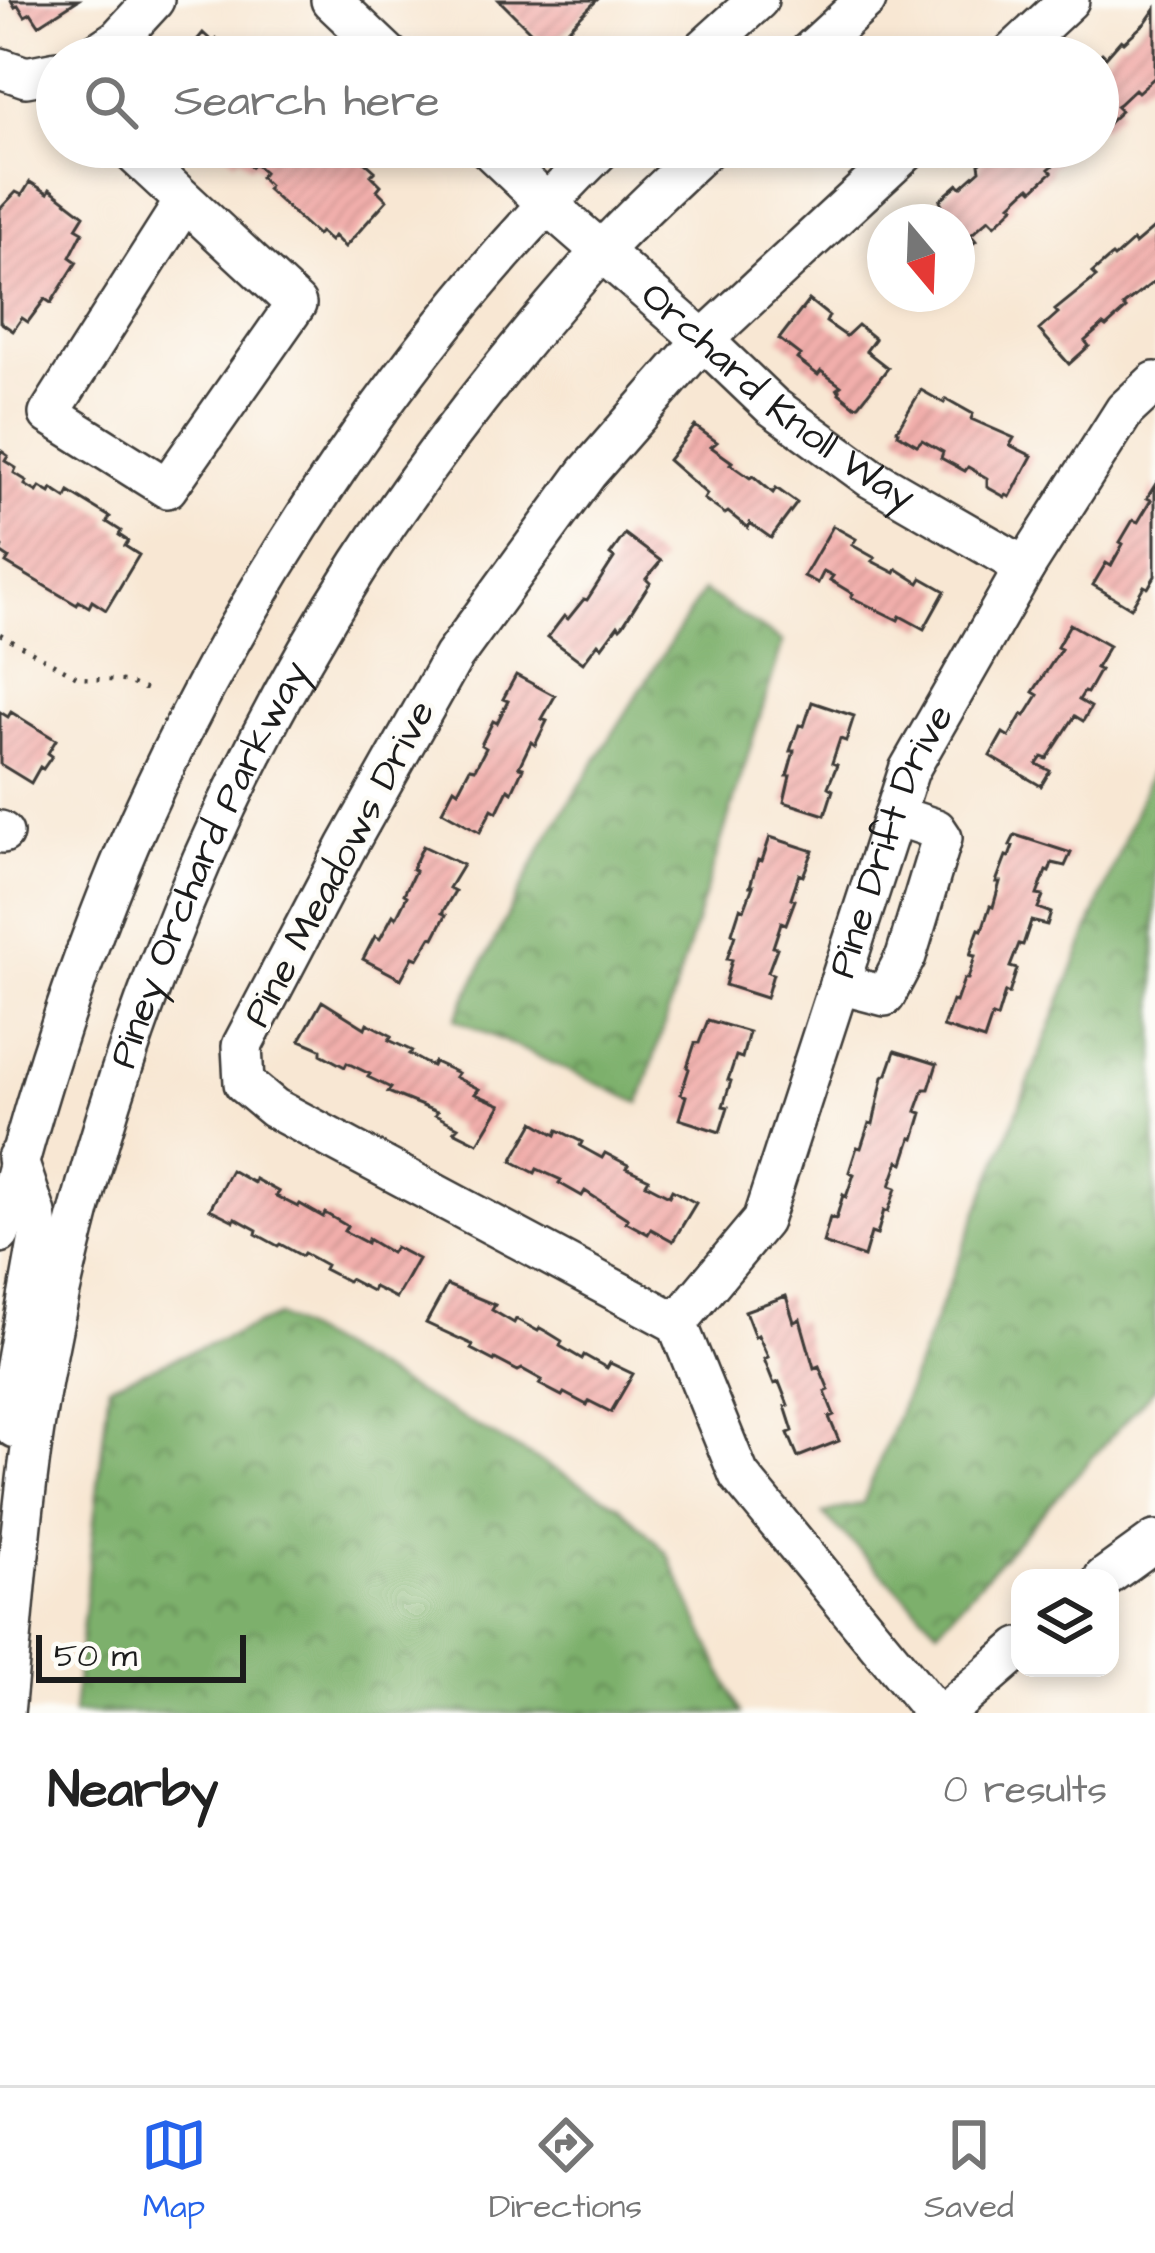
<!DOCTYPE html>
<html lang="en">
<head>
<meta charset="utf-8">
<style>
  :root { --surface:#fff; --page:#f2f2f2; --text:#222; --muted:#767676; --line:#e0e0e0; --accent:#2563eb }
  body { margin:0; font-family:"Architects Daughter",sans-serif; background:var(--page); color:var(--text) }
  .controls { position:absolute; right:36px; bottom:36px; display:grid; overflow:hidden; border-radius:24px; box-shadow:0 6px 18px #0003 }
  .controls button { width:108px; height:108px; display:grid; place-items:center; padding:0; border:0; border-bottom:3px solid var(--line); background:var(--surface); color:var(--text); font:60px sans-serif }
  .compass { position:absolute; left:867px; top:204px; width:108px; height:108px; border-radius:50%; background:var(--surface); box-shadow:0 6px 18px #0003; rotate:161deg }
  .scale { position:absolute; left:36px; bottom:30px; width:210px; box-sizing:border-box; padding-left:12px; border:6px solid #1c1c1c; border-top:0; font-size:33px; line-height:42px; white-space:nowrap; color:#1c1c1c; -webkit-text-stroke:9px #fdfcf7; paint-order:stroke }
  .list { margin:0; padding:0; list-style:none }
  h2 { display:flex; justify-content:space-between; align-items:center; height:156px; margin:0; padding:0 48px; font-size:51px }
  h2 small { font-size:39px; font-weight:400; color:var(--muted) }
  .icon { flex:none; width:66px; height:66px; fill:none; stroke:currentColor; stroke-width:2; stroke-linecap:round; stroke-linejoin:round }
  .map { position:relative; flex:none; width:1155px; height:1713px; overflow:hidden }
  .search { position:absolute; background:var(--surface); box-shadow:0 6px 18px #0003; left:36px; right:36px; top:36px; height:132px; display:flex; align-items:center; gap:30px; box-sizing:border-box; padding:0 42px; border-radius:66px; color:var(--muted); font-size:45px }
  .sheet { height:372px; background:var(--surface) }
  nav { display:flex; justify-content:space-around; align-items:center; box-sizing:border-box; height:168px; border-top:3px solid var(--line); background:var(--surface); font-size:33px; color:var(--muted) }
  nav a { display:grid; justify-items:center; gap:6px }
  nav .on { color:var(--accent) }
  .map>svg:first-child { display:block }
  .forest { fill:url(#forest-crowns); stroke:#4c6644; stroke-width:3 }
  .building { fill:url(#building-hatch) }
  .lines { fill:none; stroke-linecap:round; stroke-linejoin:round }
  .minor-casing { stroke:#3d3a37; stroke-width:44 }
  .path { stroke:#3d3a37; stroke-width:4.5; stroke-dasharray:3 9; stroke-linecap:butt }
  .minor { stroke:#fff; stroke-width:39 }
  .labels { text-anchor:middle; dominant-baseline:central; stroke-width:9; stroke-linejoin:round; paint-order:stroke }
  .street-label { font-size:39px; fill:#1c1c1c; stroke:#fdfcf7 }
</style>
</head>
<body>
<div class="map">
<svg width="1155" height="1713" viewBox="0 0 1155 1713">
  <defs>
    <pattern id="forest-crowns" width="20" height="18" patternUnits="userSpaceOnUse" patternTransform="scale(3)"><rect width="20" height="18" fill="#7db06c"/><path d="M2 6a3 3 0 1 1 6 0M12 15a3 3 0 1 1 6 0" fill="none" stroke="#668e58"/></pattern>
    <pattern id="building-hatch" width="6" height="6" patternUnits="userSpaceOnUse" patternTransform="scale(3)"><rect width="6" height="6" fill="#f2afac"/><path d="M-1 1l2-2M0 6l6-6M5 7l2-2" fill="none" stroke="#cf9693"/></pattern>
  </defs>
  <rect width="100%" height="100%" fill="#fdfcf7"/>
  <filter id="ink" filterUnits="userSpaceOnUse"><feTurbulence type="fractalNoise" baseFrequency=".00833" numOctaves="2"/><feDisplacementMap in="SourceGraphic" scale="24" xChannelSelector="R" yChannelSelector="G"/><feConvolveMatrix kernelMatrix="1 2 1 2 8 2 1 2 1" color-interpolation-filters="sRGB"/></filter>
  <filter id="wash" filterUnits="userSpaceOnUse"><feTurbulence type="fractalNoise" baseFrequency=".004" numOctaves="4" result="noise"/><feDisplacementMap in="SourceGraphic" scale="48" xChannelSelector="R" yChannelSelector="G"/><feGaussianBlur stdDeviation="2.7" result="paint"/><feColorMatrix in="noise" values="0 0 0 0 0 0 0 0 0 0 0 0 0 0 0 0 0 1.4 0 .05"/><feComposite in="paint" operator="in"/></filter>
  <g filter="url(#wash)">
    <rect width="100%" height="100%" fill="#f8e7d3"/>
    <path class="forest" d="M703,591L783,642L640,1103L455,1019L545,841Z
      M1155,761V1388L938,1629L823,1514L863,1503Z
      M278,1316L619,1505L667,1553L741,1713H73L109,1385Z"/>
    <g id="blocks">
      <path class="building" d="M11,0H78L39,25L31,13L25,16L18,5L15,7Z
        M499,0H597L548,49Z
        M1155,9V77L1138,92L1135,89L1119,104L1116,106L1121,111L1102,129L1098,125V57L1102,53L1106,57L1121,40L1124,42L1145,23Z
        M203,33L214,43L217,39L227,49L230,45L243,57H176L183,50L186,53Z
        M214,147H348L375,171L371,175L381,185L377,190L387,200L345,247L334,236L330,241L320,232L317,235L267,189L269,186L260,177L264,172L254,163L251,167L239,156L235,161L225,151L222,154Z
        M1007,147H1065L1069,151L1049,169L1052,172L1033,190L1030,187L1026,190L1011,204L1014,207L995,225L989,219L971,235L976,241L957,258V222H926L943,207L940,200L958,184L961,187L980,170L979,164L991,153L993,155L998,151L1000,153Z
        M30,182L48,193L50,189L84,215L76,228L83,232L70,257L77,262L51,303L45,299L28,322L22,318L13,331L0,322V209L16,192L22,195Z
        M1155,227V281L1125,304L1123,306L1126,309L1106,327L1103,325L1085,341L1089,346L1069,364L1039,330L1058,313L1055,310L1096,277L1092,273L1108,259L1112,256L1114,258L1133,241L1135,244Z
        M809,300L829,316L826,322L846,336L858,325L875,339L866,351L888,368L859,405L855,406L839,393L840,391L837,389L841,386L821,371L818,375L797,359L800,355L779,339Z
        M921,390L944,403L946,399L950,401L973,414L971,419L1014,438L1010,445L1032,456L1010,497L1006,495L1005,497L987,487V478L968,467L965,471L941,458L943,452L922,440L917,445L898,434L899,432L897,430Z
        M695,426L717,442L711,447L732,462L730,464L750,478L753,476L773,493L776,488L797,503L771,538L750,523L748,528L728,512L725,514L704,499L707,494L668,460Z
        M0,450L8,456L5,461L16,468L14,473L27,481L25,485L37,492L40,487L50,493L52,489L66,498L69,492L110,517L107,522L121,531L119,535L128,541L125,546L139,555L106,610L92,601L89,607L79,601L77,605L6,563L9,558L0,552L2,547L0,545Z
        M1155,485V576L1148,588L1144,586L1131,608L1093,585L1106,563L1111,566L1113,562L1123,544L1120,542L1133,520L1138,522L1151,500L1147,498Z
        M833,526L856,539L852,545L875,558L872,561L895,573L897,569L919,583L922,578L945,591L924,629L900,616L898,620L851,597L853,594L830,580L833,576L824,571L818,583L804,576Z
        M625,534L661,561L646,579L650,583L623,625L620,628L618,625L602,647L598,643L583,663L548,637L564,616L568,619L584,599L587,600L614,558L610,555Z
        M1070,624L1109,646L1096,668L1100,670L1087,693L1084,692L1079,700L1091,707L1086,716L1083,721L1075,716L1047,759L1042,757L1037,764L1050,771L1041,786L990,756L1003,733L1009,737L1022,714L1025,716L1038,695L1033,692L1061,649L1057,647Z
        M516,675L555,696L542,719L547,721L535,745L531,742L519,767L523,768L512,792L508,789L497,812L492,809L480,832L442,811L454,788L458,791L470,768L475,769L486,748L481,745L493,721L497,723L508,701L503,699Z
        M812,702L854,716L846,741L840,739L832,763L837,765L828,787L833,790L825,815L784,802L790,776H787L794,751H790L799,725L804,726Z
        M0,712L8,717L11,712L56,740L48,753L52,756L43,769L40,767L31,783L0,764Z
        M1015,835L1071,853L1065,866L1052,863L1049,872L1046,871L1037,895L1043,896L1038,908L1051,913L1047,925L1031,921L1023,945L1019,944L1010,967L1017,969L1009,994L1005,992L997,1018L992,1016L984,1040L943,1027L952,1001L956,1002L964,979H968L975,956L970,955L976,937L979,929L982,930L990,906L993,907L1000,882H996L1006,856L1009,857L1013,846L1010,845Z
        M770,837L813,851L803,876L799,874L791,898L795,900L786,924L781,922L780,926L773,947L777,948L768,972L773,974L766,998L725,985L732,960L727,959L735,935L732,933L740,908L744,910L753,886H750L758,860L762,861Z
        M423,846L463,865L449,888L455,891L442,913L446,915L434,938L431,937L418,959L413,957L401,979L363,959L375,936L380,939L393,915L396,918L407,896L404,894L415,871L412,869Z
        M322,1001L365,1028L367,1023L392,1036L389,1040L412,1051L409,1054L425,1063L432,1066L434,1062L458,1073L455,1077L479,1089L475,1094L501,1105L478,1143L454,1131L458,1127L435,1115L437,1112L388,1092L391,1088L368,1077L370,1074L347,1063L345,1067L321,1054V1049L300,1040Z
        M708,1020L749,1032L742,1058L736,1056L728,1080L731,1081L723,1106L728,1107L720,1132L679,1119L686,1096L681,1094L689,1069L687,1067L695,1043H699Z
        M895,1051L937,1064L929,1089H924L916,1111L922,1113L914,1139L911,1138L903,1163L899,1161L890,1186L896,1188L888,1212L884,1210L877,1235L871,1233L864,1257L823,1243L830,1217L836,1219L843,1195L846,1197L854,1174L849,1172L857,1147L861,1148L869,1123L873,1124L883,1077L887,1074Z
        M534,1122L556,1135L558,1130L582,1142L580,1146L602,1158L605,1153L628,1165L626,1168L649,1179L646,1184L669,1196L672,1190L696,1203L673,1241L651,1229L648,1234L626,1222L628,1219L585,1191L582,1196L559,1183L561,1180L537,1169L535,1173L512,1161Z
        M231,1170L254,1183L255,1179L279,1192L276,1196L298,1207L300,1204L323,1217L325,1213L347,1226L344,1231L367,1243L368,1239L391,1253L395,1247L418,1259L396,1298L374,1287L372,1291L349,1279L347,1281L324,1269L326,1265L304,1253L302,1256L280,1244L278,1246L256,1234L257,1230L235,1218L234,1221L210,1209Z
        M447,1285L495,1305L492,1310L514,1323L516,1319L538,1331L540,1328L549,1333L562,1341L560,1346L582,1359L584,1355L607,1368L610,1363L633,1374L611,1412L589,1401L587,1405L564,1393L562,1396L539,1384L542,1380L522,1369L518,1371L495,1359L494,1361L471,1349L473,1345L426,1323Z
        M786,1296L794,1322L800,1319L814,1368L819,1366L829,1390L825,1392L834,1415L829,1417L839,1441L798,1457L788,1433L793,1431L785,1406L788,1405L779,1382L774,1384L764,1359L768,1357L758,1335L755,1337L745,1311Z"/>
    </g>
  </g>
  <g filter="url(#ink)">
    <use href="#blocks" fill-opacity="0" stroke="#3d3a37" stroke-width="3"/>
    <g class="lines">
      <defs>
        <g id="minor">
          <path d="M331,0L391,57"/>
          <path d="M91,57L118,39L154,0"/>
          <path d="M695,57L758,0"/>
          <path d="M804,57L866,0"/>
          <path d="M1008,57L1069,0"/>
          <path d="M0,68L26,77L57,71"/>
          <path d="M127,147L296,304L167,488L49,414L184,202"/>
          <path id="s1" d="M487,147L546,203L703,340L772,406L871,478L1025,567"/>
          <path d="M911,147L703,340L587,473L453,657L347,846L242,1046L244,1083L274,1108L677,1323L739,1475L935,1713"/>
          <path d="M0,831L3,833"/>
          <path d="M839,984L885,996L906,956L942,838L936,829L894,815"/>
          <path d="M0,1233C36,1092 81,952 140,819C249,578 414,332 603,147"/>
          <path id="s2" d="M677,1323L762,1221L909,770L1025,567L1125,410L1155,382"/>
          <path d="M15,1428V1371L39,1237L36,1214L17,1158"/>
          <path d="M1104,1578L1155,1541"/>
          <path id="s3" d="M4,1713C15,1608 21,1502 39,1397C89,1110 202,810 360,564C431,455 512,352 598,255C632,217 671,182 708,147"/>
          <path d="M945,1713L1020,1648"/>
        </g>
      </defs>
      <use href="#minor" class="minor-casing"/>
      <path class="path" d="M0,634L79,678L125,681L147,690"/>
      <use href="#minor" class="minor"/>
    </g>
  </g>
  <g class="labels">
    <g class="street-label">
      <text stroke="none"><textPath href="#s1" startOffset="384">Orchard Knoll Way</textPath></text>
      <text stroke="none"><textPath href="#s2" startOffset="534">Pine Drift Drive</textPath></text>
      <text transform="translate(340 864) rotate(-62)">Pine Meadows Drive</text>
      <text stroke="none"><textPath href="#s3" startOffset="879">Piney Orchard Parkway</textPath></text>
    </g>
  </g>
</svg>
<div class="controls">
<button><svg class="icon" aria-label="layers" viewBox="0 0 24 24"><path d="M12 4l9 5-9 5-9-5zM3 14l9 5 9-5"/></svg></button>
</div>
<svg class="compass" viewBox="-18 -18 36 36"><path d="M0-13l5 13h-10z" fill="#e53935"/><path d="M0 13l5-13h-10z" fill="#767676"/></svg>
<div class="scale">50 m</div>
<div class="search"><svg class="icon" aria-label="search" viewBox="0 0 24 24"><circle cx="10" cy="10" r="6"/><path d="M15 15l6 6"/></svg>Search here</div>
</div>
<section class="sheet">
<h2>Nearby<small>0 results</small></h2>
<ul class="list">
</ul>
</section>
<nav>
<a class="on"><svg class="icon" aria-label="map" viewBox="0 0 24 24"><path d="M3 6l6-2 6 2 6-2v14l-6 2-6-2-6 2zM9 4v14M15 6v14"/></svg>Map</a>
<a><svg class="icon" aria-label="directions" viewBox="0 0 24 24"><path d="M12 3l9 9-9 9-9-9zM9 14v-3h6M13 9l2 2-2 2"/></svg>Directions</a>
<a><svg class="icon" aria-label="saved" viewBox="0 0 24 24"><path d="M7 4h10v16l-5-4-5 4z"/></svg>Saved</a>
</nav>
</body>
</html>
